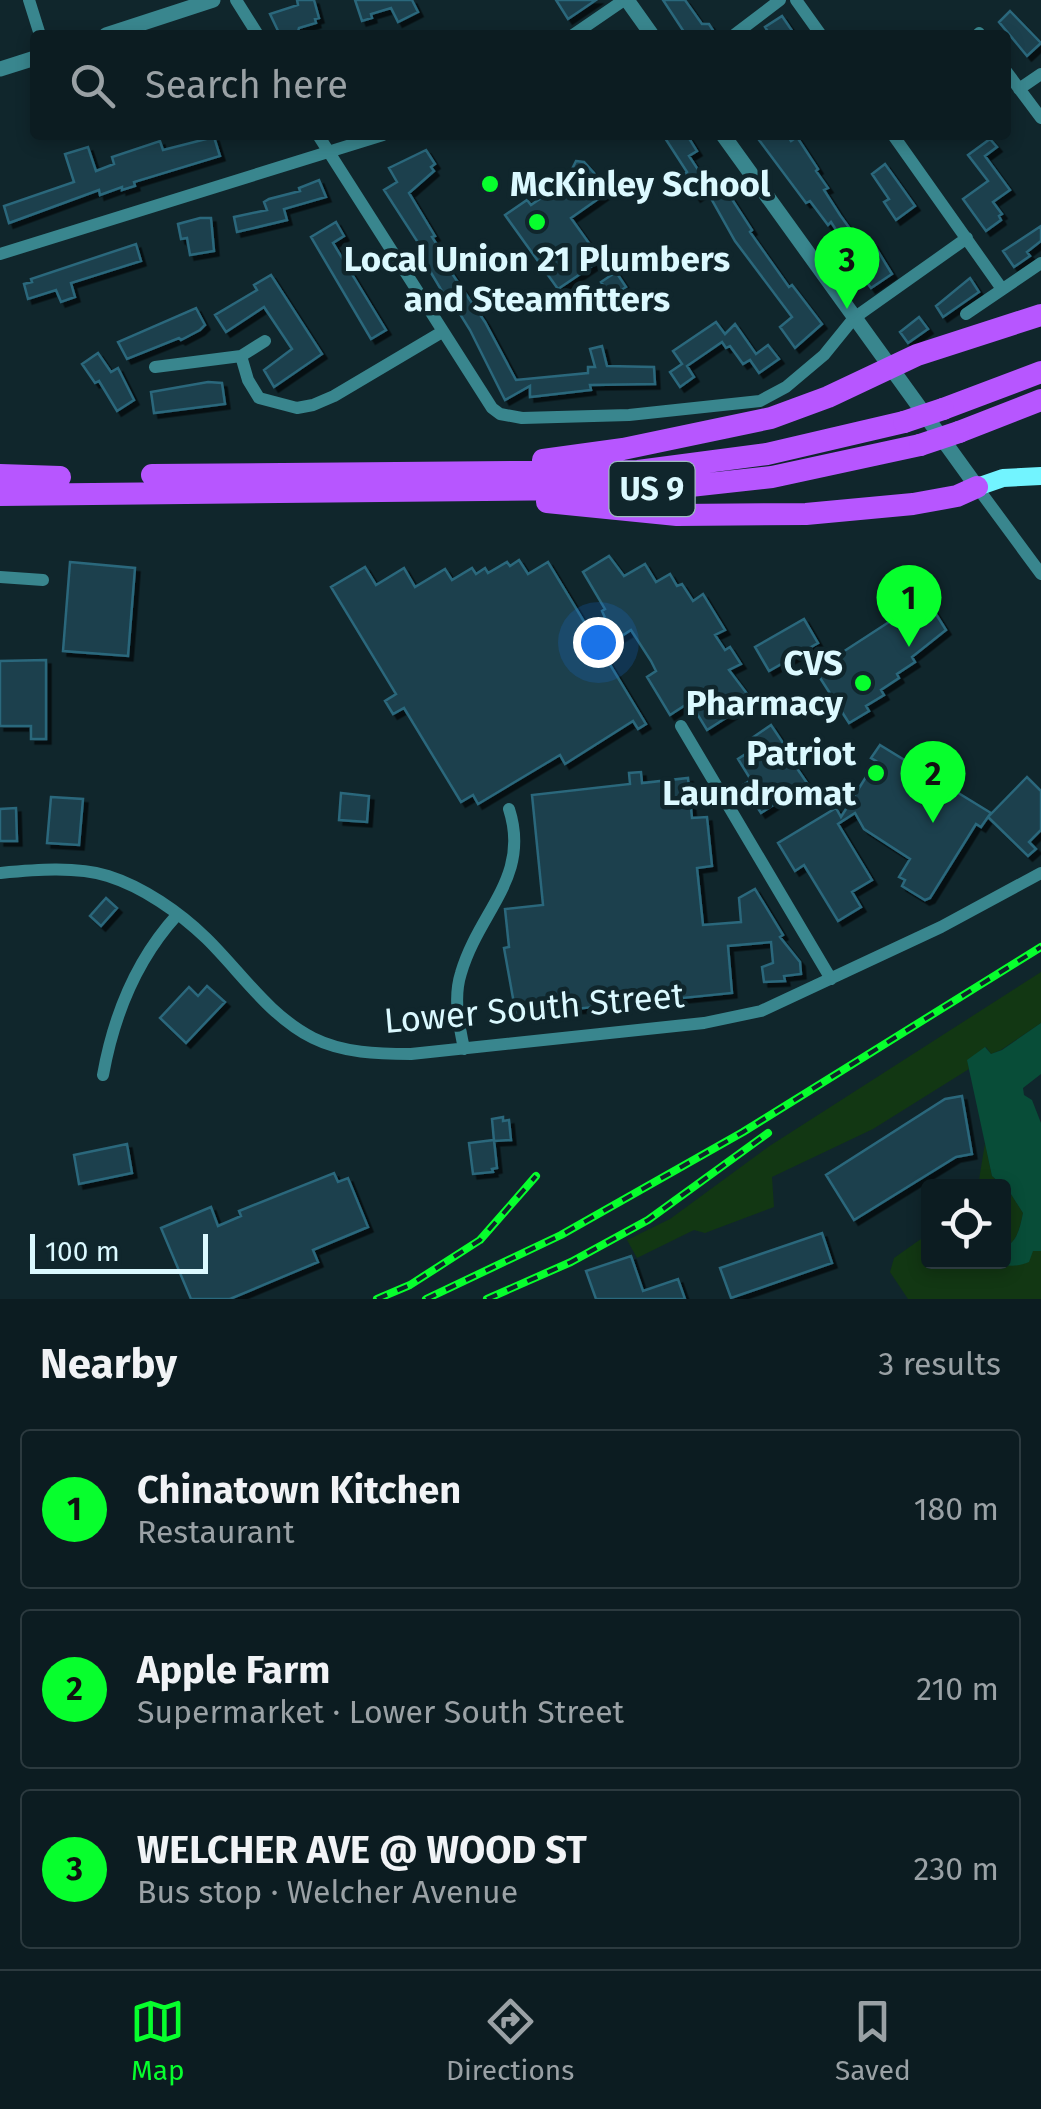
<!DOCTYPE html>
<html lang="en">
<head>
<meta charset="utf-8">
<style>
  :root { --surface:#0c1c21; --page:#1a292e; --text:#f1f3f6; --muted:#9aa1a5; --line:#2c3a3f; --accent:#07ff2d }
  body { margin:0; font-family:"Fira Sans",sans-serif; background:var(--page); color:var(--text) }
  .controls { position:absolute; right:30px; bottom:30px; display:grid; overflow:hidden; border-radius:10px; box-shadow:0 5px 15px #0003 }
  .controls button { width:90px; height:90px; display:grid; place-items:center; padding:0; border:0; border-bottom:2px solid var(--line); background:var(--surface); color:var(--text); font:50px sans-serif }
  .scale { position:absolute; left:30px; bottom:25px; width:178px; box-sizing:border-box; padding-left:10px; border:5px solid #dbf9ff; border-top:0; font-size:28px; line-height:35px; white-space:nowrap; color:#dbf9ff; -webkit-text-stroke:8px #10262c; paint-order:stroke }
  .you { position:absolute; left:598px; top:642px; width:35px; height:35px; margin:-25px; border:8px solid #fff; border-radius:50%; background:#1a73e8; box-shadow:0 0 0 15px #1a73e833 }
  .badge { display:grid; place-items:center; width:65px; height:65px; border-radius:50%; background:var(--accent); color:#111; font-size:32px; font-weight:700 }
  .pin { position:absolute; translate:-50% -82px; filter:drop-shadow(0 2px 5px #0008) }
  .pin::after { content:''; position:absolute; top:52px; width:35px; height:30px; background:inherit; clip-path:polygon(0 0,100% 0,50% 100%) }
  .list { margin:0; padding:0; list-style:none }
  h2 { display:flex; justify-content:space-between; align-items:center; height:130px; margin:0; padding:0 40px; font-size:42px }
  h2 small { font-size:32px; font-weight:400; color:var(--muted) }
  .list li { display:grid; grid-template-columns:65px 1fr auto; gap:30px; align-items:center; box-sizing:border-box; height:160px; margin:0 20px 20px; padding:0 20px; border:2px solid var(--line); border-radius:10px }
  .list b { display:block; font-size:38px; white-space:nowrap }
  .list p { margin:0; font-size:32px; white-space:nowrap; color:var(--muted) }
  .list em { font-size:32px; font-style:normal; color:var(--muted) }
  .icon { flex:none; width:55px; height:55px; fill:none; stroke:currentColor; stroke-width:2; stroke-linecap:round; stroke-linejoin:round }
  .map { position:relative; flex:none; width:1041px; height:1299px; overflow:hidden }
  .search { position:absolute; background:var(--surface); box-shadow:0 5px 15px #0003; left:30px; right:30px; top:30px; height:110px; display:flex; align-items:center; gap:25px; box-sizing:border-box; padding:0 35px; border-radius:10px; color:var(--muted); font-size:38px }
  .sheet { height:670px; background:var(--surface) }
  nav { display:flex; justify-content:space-around; align-items:center; box-sizing:border-box; height:140px; border-top:2px solid var(--line); background:var(--surface); font-size:28px; color:var(--muted) }
  nav a { display:grid; justify-items:center; gap:5px }
  nav .on { color:var(--accent) }
  .map>svg:first-child { display:block }
  .green { fill:#123713 }
  .water { fill:#084d38 }
  .building { fill:#1b414e; stroke:#2c677c; stroke-width:2.5; filter:url(#shadow) }
  .lines { fill:none; stroke-linecap:round; stroke-linejoin:round }
  .minor { stroke:#39868e; stroke-width:12 }
  .tertiary { stroke:#39868e; stroke-width:15 }
  .secondary { stroke:#72f4ff; stroke-width:18 }
  .motorway { stroke:#b756ff; stroke-width:22 }
  .rail-casing { stroke:#07ff2d; stroke-width:8 }
  .rail { stroke:#10262c; stroke-width:4; stroke-dasharray:11; stroke-linecap:butt }
  .motorway-bridge { stroke:#b756ff; stroke-width:22 }
  .poi-dot { fill:#07ff2d; stroke:#10262c; stroke-width:4 }
  .labels { text-anchor:middle; dominant-baseline:central; stroke-width:9; stroke-linejoin:round; paint-order:stroke }
  .shield { fill:#10262c; stroke:#9ebac0; stroke-width:2.5 }
  .shield-label { font-size:32px; font-weight:bold; fill:#dbf9ff }
  .poi-label { font-size:35px; font-weight:bold; fill:#dbf9ff; stroke:#10262c; text-anchor:end }
  .street-label { font-size:35px; fill:#dbf9ff; stroke:#10262c }
</style>
</head>
<body>
<div class="map">
<svg width="1041" height="1299" viewBox="0 0 1041 1299">
  <defs>
    <filter id="shadow"><feDropShadow dx="4.5" dy="4.5" stdDeviation="0" flood-color="#0009"/></filter>
  </defs>
  <rect width="100%" height="100%" fill="#10262c"/>
  <path class="green" d="M1041,972V1023L1001,1050L991,1054L986,1047L968,1060L969,1069L873,1129L772,1177L774,1207L705,1233L694,1230L637,1258L627,1240L670,1219L768,1147Z
    M985,1143L992,1176L1009,1191L1023,1213C1020,1227 1018,1241 1004,1248V1186H978Z
    M928,1234V1262H995L1002,1265L1033,1251H1041V1299H908L890,1272L894,1258Z"/>
  <path class="water" d="M1041,1023V1074L1023,1088L1024,1095L1032,1100L1041,1123V1251H1033L1029,1262C1018,1267 1006,1267 995,1262H1004V1248C1018,1241 1020,1227 1023,1213L1009,1191L992,1176L967,1060L985,1047L991,1054L1002,1050Z"/>
  <path class="building" d="M297,0H314L319,18L315,19L316,23L299,28L297,35H280L270,14L298,5Z
    M355,0H412L418,12L398,22L391,8L371,14L372,18L362,21Z
    M556,0H596L568,19Z
    M663,0H685L702,24H709L716,35H686Z
    M1010,11L1041,43L1027,56L999,22Z
    M782,16L795,35H770L765,27Z
    M663,135H687L697,151L689,156L710,188L696,197L682,176L687,172Z
    M765,135H787L791,141L797,137L818,169L816,171L828,188L824,190L840,215L864,248L873,243L892,274L871,288L837,242L842,239L831,222L828,225L810,201L806,203L759,140Z
    M214,137L220,156L134,182L135,186L122,190V187L100,195L99,190L9,223L4,206L74,182L65,154L88,147L96,171L114,164L112,157L160,141L163,150Z
    M990,139L997,147L985,156L1010,190L993,202L1002,214L999,216L1001,220L986,231L963,199L988,181L968,155Z
    M426,150L435,164L431,167L434,171L409,193L435,236L432,237L441,251L438,253L485,322L516,380L588,373V367H595L590,349L602,346L607,366L654,367L655,384L590,385L591,390L530,397V386L505,400L470,330L452,301L449,303L424,261L419,244L384,190L397,182L389,168Z
    M576,161L584,162L594,173L605,194L571,218L601,260L558,289L505,215L527,200L531,205L574,175L571,171Z
    M885,164L915,206L896,220L884,202L889,199L872,174Z
    M319,180L326,197L284,209L287,220L237,232L234,217L267,210L264,202L269,199L300,191L299,188Z
    M726,190L752,230L750,232L789,287L792,285L822,324L795,348L780,327L792,317L735,241L712,200Z
    M200,218H211L214,251L190,255L187,238L181,239L178,224Z
    M336,222L344,236L333,243L386,330L371,339L311,237Z
    M1041,226V241L1027,252L1030,256L1014,267L1003,251Z
    M136,244L141,261L71,283L75,297L61,302L56,290L28,299L24,284L32,282L31,279Z
    M616,272L626,287L611,297L601,282Z
    M271,275L322,354L274,387L264,370L292,349L264,307L226,332L215,315L257,290L254,285Z
    M970,278L979,292L943,317L936,306Z
    M196,308L205,325L200,330L181,340L179,338L127,359L118,342Z
    M919,317L928,329L908,343L900,332Z
    M716,322L725,334L735,324L756,354L768,345L779,359L759,373L750,360L743,364L730,346L726,348L722,342L687,366L694,377L680,387L670,372L682,364L673,351Z
    M98,353L111,372L118,368L134,400L117,411L99,381L95,383L82,364Z
    M208,382L222,383L225,404L154,413L151,392Z
    M609,556L624,576L645,564L656,582L670,574L677,586L682,584L693,601L703,594L725,630L715,635L725,650L730,647L741,664L729,670L748,695L746,705L707,730L690,702L670,715L647,677L656,671L651,661L631,630L617,639L606,620L602,611L605,609L583,572Z
    M519,560L528,574L548,562L646,724L638,729L633,721L565,764L560,755L478,804L473,795L461,802L404,708L393,714L385,701L396,694L331,587L365,567L376,585L404,568L415,587L445,569L452,580L472,568L476,574L485,568L488,573L507,562L510,566Z
    M70,562L135,568L128,656L63,651Z
    M926,598L946,630L912,657L915,662L897,674L899,678L881,690L884,695L866,706L869,711L849,723L815,670Z
    M804,619L818,643L769,671L755,647Z
    M46,660V739H31V726H0V661Z
    M771,725L791,755L803,749L807,757L794,764L807,783L761,813L743,785L751,780L738,759L758,746L752,738Z
    M880,745L991,813L988,817L1027,777L1041,791V830L1029,842L1036,849L1028,856L988,817L981,827L976,824L930,898L925,900L902,886L905,880L899,877L910,859L864,829L855,813L838,824L872,880L852,892L861,907L838,921L804,865L795,871L778,843L836,808L841,817L876,761L871,758Z
    M641,772L642,783L688,778L692,818L707,817L712,866L697,868L703,925L741,922L739,898L755,889L783,935L780,937L800,962L801,974L784,976L785,981L764,982L762,967L773,963L771,942L728,946L732,993L516,1015L504,948L509,947L505,909L543,905L532,795L630,784L629,773Z
    M341,793L369,796L367,822L339,820Z
    M51,797L83,799L79,845L47,843Z
    M16,808L17,841H0V809Z
    M106,898L117,908L101,926L90,916Z
    M207,986L225,1002L186,1043L160,1018L189,987L198,996Z
    M962,1096L972,1154L956,1157L854,1220L826,1175L945,1099Z
    M503,1117V1121L509,1120L511,1140L494,1141L492,1119Z
    M494,1140L497,1168L492,1169L493,1172L473,1174L469,1143Z
    M127,1144L132,1173L79,1184L74,1155Z
    M334,1173L338,1182L348,1178L368,1227L313,1250L318,1262L230,1299H191L161,1228L211,1207L218,1226L241,1216L239,1211Z
    M822,1233L832,1263L731,1298L720,1268Z
    M631,1256L643,1291L678,1279L685,1299H596L586,1271Z"/>
  <g class="lines">
    <path class="minor" d="M29,0L40,35
      M236,0L258,35
      M796,0L821,35
      M979,33L980,35
      M573,35L624,0
      M734,35L780,0
      M1006,71L1041,118
      M1019,89L1041,74
      M318,135L492,408L500,414L522,418L629,415L760,401L786,387L824,355L854,318L967,238
      M893,135L1002,289
      M0,254L383,135
      M966,314L1041,263
      M241,356L248,380L259,398L297,408L313,405L334,396L442,332
      M155,367L241,356L265,341
      M977,487L1041,574
      M0,577L43,580
      M681,726L831,979
      M0,873C33,870 76,866 108,876C143,887 179,912 206,938C240,971 269,1016 313,1038C343,1053 378,1054 411,1054L704,1023L761,1011L941,927L1041,873
      M464,1049C459,1024 453,998 461,973C479,911 531,877 509,809
      M103,1075C114,1014 136,960 177,915"/>
    <path class="tertiary" d="M627,0L652,35
      M106,35L213,0
      M0,69L35,58
      M723,135L977,487"/>
    <path class="secondary" d="M977,487L1003,478L1041,476"/>
    <path class="motorway" d="M943,409L1041,372
      M959,432L1041,400
      M543,460L623,449L771,418L828,397L917,355L1041,315
      M0,475L60,477
      M152,475L638,471L767,454L904,422
      M0,495L672,488L772,477L920,445
      M547,502L677,515L806,514L913,504L957,496L977,487"/>
    <defs>
      <path id="rail" d="M377,1299L410,1285L480,1240L536,1176
        M426,1299L561,1235L743,1132L1041,947
        M487,1299L571,1262L648,1220L768,1133"/>
    </defs>
    <use href="#rail" class="rail-casing"/>
    <use href="#rail" class="rail"/>
    <path class="motorway-bridge" d="M904,422L943,409
      M920,445L959,432"/>
  </g>
  <g class="poi-dot">
    <circle cx="490" cy="184" r="10"/>
    <circle cx="537" cy="222" r="10"/>
    <circle cx="863" cy="683" r="10"/>
    <circle cx="876" cy="773" r="10"/>
  </g>
  <g class="labels">
    <rect class="shield" x="609.5" y="462" width="85" height="54" rx="8"/>
    <g class="shield-label">
      <text x="652" y="489">US 9</text>
    </g>
    <g class="poi-label">
      <text x="510" y="184" text-anchor="start">McKinley School</text>
      <text x="537" y="259" text-anchor="middle">Local Union 21 Plumbers<tspan x="537" dy="40">and Steamfitters</tspan></text>
      <text x="843" y="663">CVS<tspan x="843" dy="40">Pharmacy</tspan></text>
      <text x="856" y="753">Patriot<tspan x="856" dy="40">Laundromat</tspan></text>
    </g>
    <g class="street-label">
      <text transform="translate(534 1008) rotate(-5)">Lower South Street</text>
    </g>
  </g>
</svg>
<div class="controls">
<button><svg class="icon" aria-label="locate" viewBox="0 0 24 24"><circle cx="12" cy="12" r="6"/><path d="M12 2v4M12 18v4M2 12h4M18 12h4"/></svg></button>
</div>
<div class="scale">100 m</div>
<div class="you"></div>
<div class="pin badge" style="left:909px;top:647px">1</div>
<div class="pin badge" style="left:933px;top:823px">2</div>
<div class="pin badge" style="left:847px;top:309px">3</div>
<div class="search"><svg class="icon" aria-label="search" viewBox="0 0 24 24"><circle cx="10" cy="10" r="6"/><path d="M15 15l6 6"/></svg>Search here</div>
</div>
<section class="sheet">
<h2>Nearby<small>3 results</small></h2>
<ul class="list">
<li><span class="badge">1</span><div><b>Chinatown Kitchen</b><p>Restaurant</p></div><em>180 m</em></li>
<li><span class="badge">2</span><div><b>Apple Farm</b><p>Supermarket · Lower South Street</p></div><em>210 m</em></li>
<li><span class="badge">3</span><div><b>WELCHER AVE @ WOOD ST</b><p>Bus stop · Welcher Avenue</p></div><em>230 m</em></li>
</ul>
</section>
<nav>
<a class="on"><svg class="icon" aria-label="map" viewBox="0 0 24 24"><path d="M3 6l6-2 6 2 6-2v14l-6 2-6-2-6 2zM9 4v14M15 6v14"/></svg>Map</a>
<a><svg class="icon" aria-label="directions" viewBox="0 0 24 24"><path d="M12 3l9 9-9 9-9-9zM9 14v-3h6M13 9l2 2-2 2"/></svg>Directions</a>
<a><svg class="icon" aria-label="saved" viewBox="0 0 24 24"><path d="M7 4h10v16l-5-4-5 4z"/></svg>Saved</a>
</nav>
</body>
</html>
